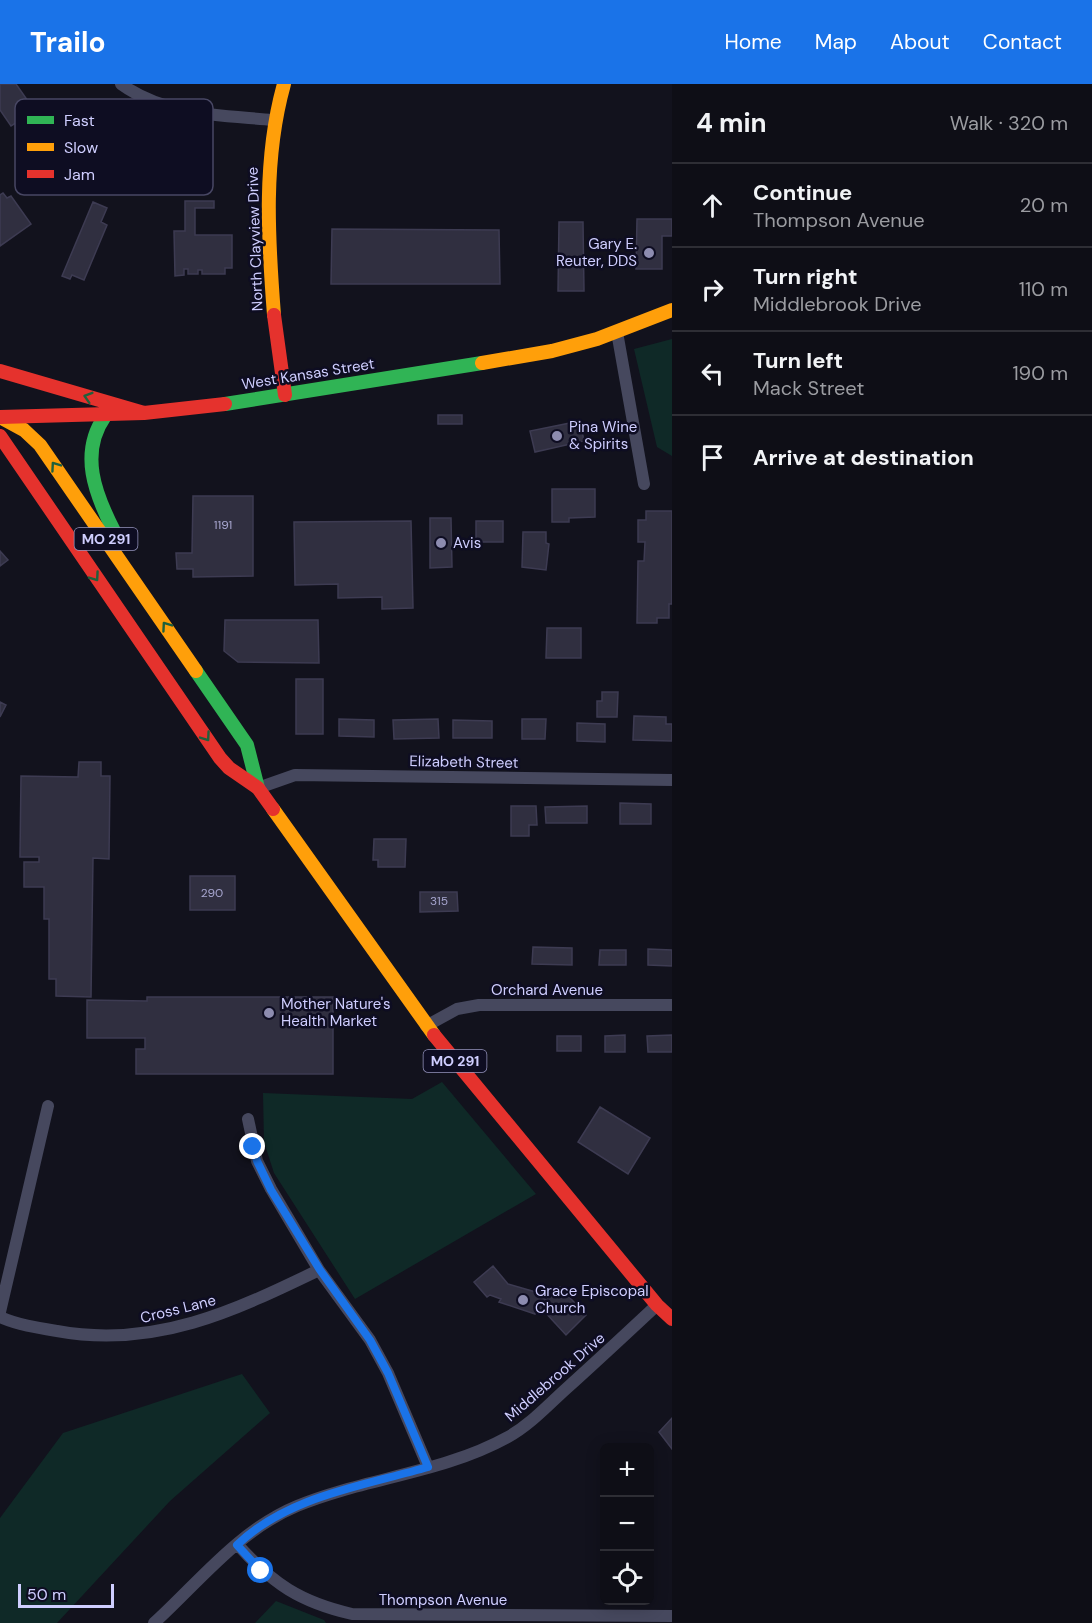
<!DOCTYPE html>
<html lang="en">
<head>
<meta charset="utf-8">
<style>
  :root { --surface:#0e0e16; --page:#1c1c23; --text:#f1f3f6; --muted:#9b9ca1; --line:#2e2e35; --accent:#1a73e8 }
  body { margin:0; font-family:"DM Sans",sans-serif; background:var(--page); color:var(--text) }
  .controls { position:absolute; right:18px; bottom:18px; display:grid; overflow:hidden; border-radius:9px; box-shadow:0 3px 15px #0003 }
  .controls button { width:54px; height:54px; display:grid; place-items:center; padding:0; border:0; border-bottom:2px solid var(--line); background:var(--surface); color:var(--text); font:30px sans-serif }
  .scale { position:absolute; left:18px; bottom:15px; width:96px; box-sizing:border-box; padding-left:6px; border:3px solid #cfceff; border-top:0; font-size:16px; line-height:21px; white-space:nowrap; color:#cfceff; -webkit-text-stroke:4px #0e0d22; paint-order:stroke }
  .stop { position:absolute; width:18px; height:18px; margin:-14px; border:4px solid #1a73e8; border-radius:50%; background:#fff }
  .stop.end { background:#1a73e8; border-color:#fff; box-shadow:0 2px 6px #0008 }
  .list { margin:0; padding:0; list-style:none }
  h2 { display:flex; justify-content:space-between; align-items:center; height:78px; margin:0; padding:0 24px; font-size:26px }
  h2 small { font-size:20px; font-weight:400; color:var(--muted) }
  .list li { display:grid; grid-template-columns:39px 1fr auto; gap:18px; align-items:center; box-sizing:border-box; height:84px; padding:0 24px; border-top:2px solid var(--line) }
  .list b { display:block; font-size:22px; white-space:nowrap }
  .list p { margin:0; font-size:20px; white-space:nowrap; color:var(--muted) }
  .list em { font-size:20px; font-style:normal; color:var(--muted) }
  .icon { flex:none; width:33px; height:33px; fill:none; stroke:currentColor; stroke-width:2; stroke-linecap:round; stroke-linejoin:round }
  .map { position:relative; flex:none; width:672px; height:1539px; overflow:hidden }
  header { display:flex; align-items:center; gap:36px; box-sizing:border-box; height:84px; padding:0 30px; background:var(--accent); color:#fff }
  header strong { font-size:28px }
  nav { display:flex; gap:33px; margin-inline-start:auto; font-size:21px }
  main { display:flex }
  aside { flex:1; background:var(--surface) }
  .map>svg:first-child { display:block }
  .green { fill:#0f2927 }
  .building { fill:#302f40; stroke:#3d3b52; stroke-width:1.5 }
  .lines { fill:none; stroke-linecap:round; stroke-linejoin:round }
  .street { stroke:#46485e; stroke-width:12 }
  .fast { stroke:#30b455; stroke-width:14 }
  .slow { stroke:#ff9f0a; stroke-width:14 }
  .jam { stroke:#e5322d; stroke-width:14 }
  .oneway { stroke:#1f603c }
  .route { stroke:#1a73e8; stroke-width:8 }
  .poi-dot { fill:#8d8cb0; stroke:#0e0d22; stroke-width:2 }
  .labels { text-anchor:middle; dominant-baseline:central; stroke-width:5; stroke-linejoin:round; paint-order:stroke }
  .number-label { font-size:12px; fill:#a7a6cf }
  .shield { fill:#0e0d22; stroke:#9594bd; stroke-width:1.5 }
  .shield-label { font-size:14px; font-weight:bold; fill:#cfceff }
  .street-label { font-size:15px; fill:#cfceff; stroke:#0e0d22 }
  .poi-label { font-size:15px; fill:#cfceff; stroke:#0e0d22; text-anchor:start }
  .key { fill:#0e0d22; stroke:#484764; stroke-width:1.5 }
  .key-label { font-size:16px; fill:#cfceff }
</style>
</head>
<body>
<header>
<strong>Trailo</strong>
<nav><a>Home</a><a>Map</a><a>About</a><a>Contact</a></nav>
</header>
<main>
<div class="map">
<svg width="672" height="1539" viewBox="0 0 672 1539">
  <rect width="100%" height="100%" fill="#12121d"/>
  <path class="green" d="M672,255V372L657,363L634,265Z
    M442,998L536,1110L355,1215L274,1089L264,1058L263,1009L412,1015Z
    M242,1290L270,1329L170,1417L57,1539H0V1434L63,1349Z
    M276,1517L324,1536L326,1539H255Z"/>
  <path class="building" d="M0,0H16L35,27L11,42L0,26Z
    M3,109L7,114L11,112L31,140L0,162V111Z
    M185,117H214V124H195V151H232V184H225V190H202V186H198V190H188V185H184V191L175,192L174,147H185Z
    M93,118L107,124L101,138L107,141L84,196L72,191L70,195L62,192Z
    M637,135H672V152H662V185H636Z
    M559,138H583L584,207H558Z
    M332,145L499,146L500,200H331Z
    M438,331H462V340H438Z
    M580,337L584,357L535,368L530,347Z
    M552,405H595V433L569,434V438H552Z
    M193,412H253V492L193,493V485H177L176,469H192Z
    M646,427H672V520H669V534H657V539H637L638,477H644L645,458H638V436H646Z
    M430,434H451L452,483L430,484Z
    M411,437L413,524L382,525V513L338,514V500L295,501L294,438Z
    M476,437H503V458H476Z
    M523,448H546V459L549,460L546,486L522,483Z
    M0,467L8,476L0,482Z
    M225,536H318L319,579L238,578L224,567Z
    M547,544H581V574H546Z
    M296,595H323V650H296Z
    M602,608H618L617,633H597V617H602Z
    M0,618L6,621L0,633Z
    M634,632L666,633V640H672V657L633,656Z
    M339,635L374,636V653L339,652Z
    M438,635L439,654L394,655L393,636Z
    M522,635H546L545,655H522Z
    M453,636L492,637V654H453Z
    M577,639L605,640V658L577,657Z
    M79,678H101V692H110L109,775L93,774L91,913L56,912V895H49V835H44V803H24V778H39V773H20L21,692L78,693Z
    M620,719L651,720V740H620Z
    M511,722H536L537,741H529V752H511Z
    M587,722V739H546L545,723Z
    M374,755H406L405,783H378V776H373Z
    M190,792H235V826H190Z
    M420,808H457L458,827L420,828Z
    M533,863L572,864V881L532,880Z
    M648,865L672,866V882L648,881Z
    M600,866H626V881H599Z
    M147,913H333V990H136V965H145V954H87V916L147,917Z
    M625,951V968H605V952Z
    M672,951V968H648L647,952Z
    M557,952H581V967H557Z
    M600,1023L650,1054L628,1090L578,1058Z
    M493,1182L508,1200L539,1209L546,1216L560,1203L586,1231L566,1251L543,1226L537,1224L535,1230L499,1218L501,1215L490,1211L487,1213L474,1198Z
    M672,1334V1365L659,1348Z"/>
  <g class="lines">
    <path class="street" d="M121,0C166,32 219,31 273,36
      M617,248L644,400
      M258,704L295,691L672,696
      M426,942L457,925L479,921H672
      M248,1035L257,1077L271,1105L319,1186L370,1256L388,1289L428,1383
      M0,1228L48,1022
      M0,1233C18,1241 38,1244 57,1247C155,1265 234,1227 319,1186
      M238,1461C273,1500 300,1518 352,1530L672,1532
      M154,1539C199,1498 239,1446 297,1422C365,1394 443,1389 508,1353C530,1341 548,1321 567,1304C597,1277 627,1249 657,1221"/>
    <path class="fast" d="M225,320L482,279
      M105,332C79,369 95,410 114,447
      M196,587L247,661L258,704"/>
    <path class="slow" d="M274,231C268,154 263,75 284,0
      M482,279L552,267L597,255L672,226
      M0,333L24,346L40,361L196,587
      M273,725L434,951"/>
    <path class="jam" d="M274,231L285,311
      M0,287L144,329
      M0,333L144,329L225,320
      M0,352L220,674L229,684L258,704L273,725
      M434,951L657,1221L672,1235"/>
  </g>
  <defs><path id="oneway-chevron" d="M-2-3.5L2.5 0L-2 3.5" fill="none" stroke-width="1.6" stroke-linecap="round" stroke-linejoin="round" transform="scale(1.5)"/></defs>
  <g class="oneway">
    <use href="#oneway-chevron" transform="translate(88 313) rotate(-163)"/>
    <use href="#oneway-chevron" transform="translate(55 382) rotate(-125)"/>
    <use href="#oneway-chevron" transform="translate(95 493) rotate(55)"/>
    <use href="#oneway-chevron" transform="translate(166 542) rotate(-125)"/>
    <use href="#oneway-chevron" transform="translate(206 653) rotate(55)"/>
  </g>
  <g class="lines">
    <path class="route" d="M253,1063L257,1077L271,1106L320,1186L370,1256L388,1289L428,1383C363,1402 288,1412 237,1461L261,1487"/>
  </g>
  <g class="poi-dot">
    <circle cx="649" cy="169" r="6"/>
    <circle cx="557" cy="352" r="6"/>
    <circle cx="441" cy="459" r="6"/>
    <circle cx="269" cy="929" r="6"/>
    <circle cx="523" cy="1216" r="6"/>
  </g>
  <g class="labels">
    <g class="number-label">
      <text x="223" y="441">1191</text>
      <text x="212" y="809">290</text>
      <text x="439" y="817">315</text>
    </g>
    <g class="shield">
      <rect x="74.5" y="444" width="63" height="22" rx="4.5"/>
      <rect x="423.5" y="966" width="63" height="22" rx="4.5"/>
    </g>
    <g class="shield-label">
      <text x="106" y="455">MO 291</text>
      <text x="455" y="977">MO 291</text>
    </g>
    <g class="street-label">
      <text transform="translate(255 155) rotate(-92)">North Clayview Drive</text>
      <text transform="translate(308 290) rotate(-9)">West Kansas Street</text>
      <text transform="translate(464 678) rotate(1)">Elizabeth Street</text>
      <text x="547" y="906">Orchard Avenue</text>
      <text transform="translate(178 1225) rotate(-14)">Cross Lane</text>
      <text transform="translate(555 1293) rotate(-41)">Middlebrook Drive</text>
      <text x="443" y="1516">Thompson Avenue</text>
    </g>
    <g class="poi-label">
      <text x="637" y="160" text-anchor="end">Gary E.<tspan x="637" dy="17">Reuter, DDS</tspan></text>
      <text x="569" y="343">Pina Wine<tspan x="569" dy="17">&amp; Spirits</tspan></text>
      <text x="453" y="459">Avis</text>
      <text x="281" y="920">Mother Nature's<tspan x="281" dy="17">Health Market</tspan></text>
      <text x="535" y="1207">Grace Episcopal<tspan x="535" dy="17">Church</tspan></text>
    </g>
  </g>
  <rect x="15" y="15" width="198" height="96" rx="9" class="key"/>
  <rect x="27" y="32" width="27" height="8" fill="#30b455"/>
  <rect x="27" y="59" width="27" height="8" fill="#ff9f0a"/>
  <rect x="27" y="86" width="27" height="8" fill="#e5322d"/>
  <g class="key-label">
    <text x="64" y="42">Fast</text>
    <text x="64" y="69">Slow</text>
    <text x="64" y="96">Jam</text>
  </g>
</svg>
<div class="controls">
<button>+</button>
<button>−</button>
<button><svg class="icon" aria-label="locate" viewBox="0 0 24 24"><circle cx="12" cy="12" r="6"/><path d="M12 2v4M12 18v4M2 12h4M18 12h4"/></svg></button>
</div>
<div class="scale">50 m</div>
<div class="stop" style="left:261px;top:1487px"></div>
<div class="stop end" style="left:253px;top:1063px"></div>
</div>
<aside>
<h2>4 min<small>Walk · 320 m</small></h2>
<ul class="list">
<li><svg class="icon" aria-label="ahead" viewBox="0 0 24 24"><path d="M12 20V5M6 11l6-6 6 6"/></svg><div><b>Continue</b><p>Thompson Avenue</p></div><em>20 m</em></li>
<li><svg class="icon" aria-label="right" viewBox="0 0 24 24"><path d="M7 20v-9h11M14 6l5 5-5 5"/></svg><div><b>Turn right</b><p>Middlebrook Drive</p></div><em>110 m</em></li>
<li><svg class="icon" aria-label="left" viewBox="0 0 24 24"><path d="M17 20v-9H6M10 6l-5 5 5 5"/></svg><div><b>Turn left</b><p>Mack Street</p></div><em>190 m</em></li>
<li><svg class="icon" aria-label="arrive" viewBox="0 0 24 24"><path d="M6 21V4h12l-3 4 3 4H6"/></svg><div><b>Arrive at destination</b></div></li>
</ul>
</aside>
</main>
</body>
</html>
